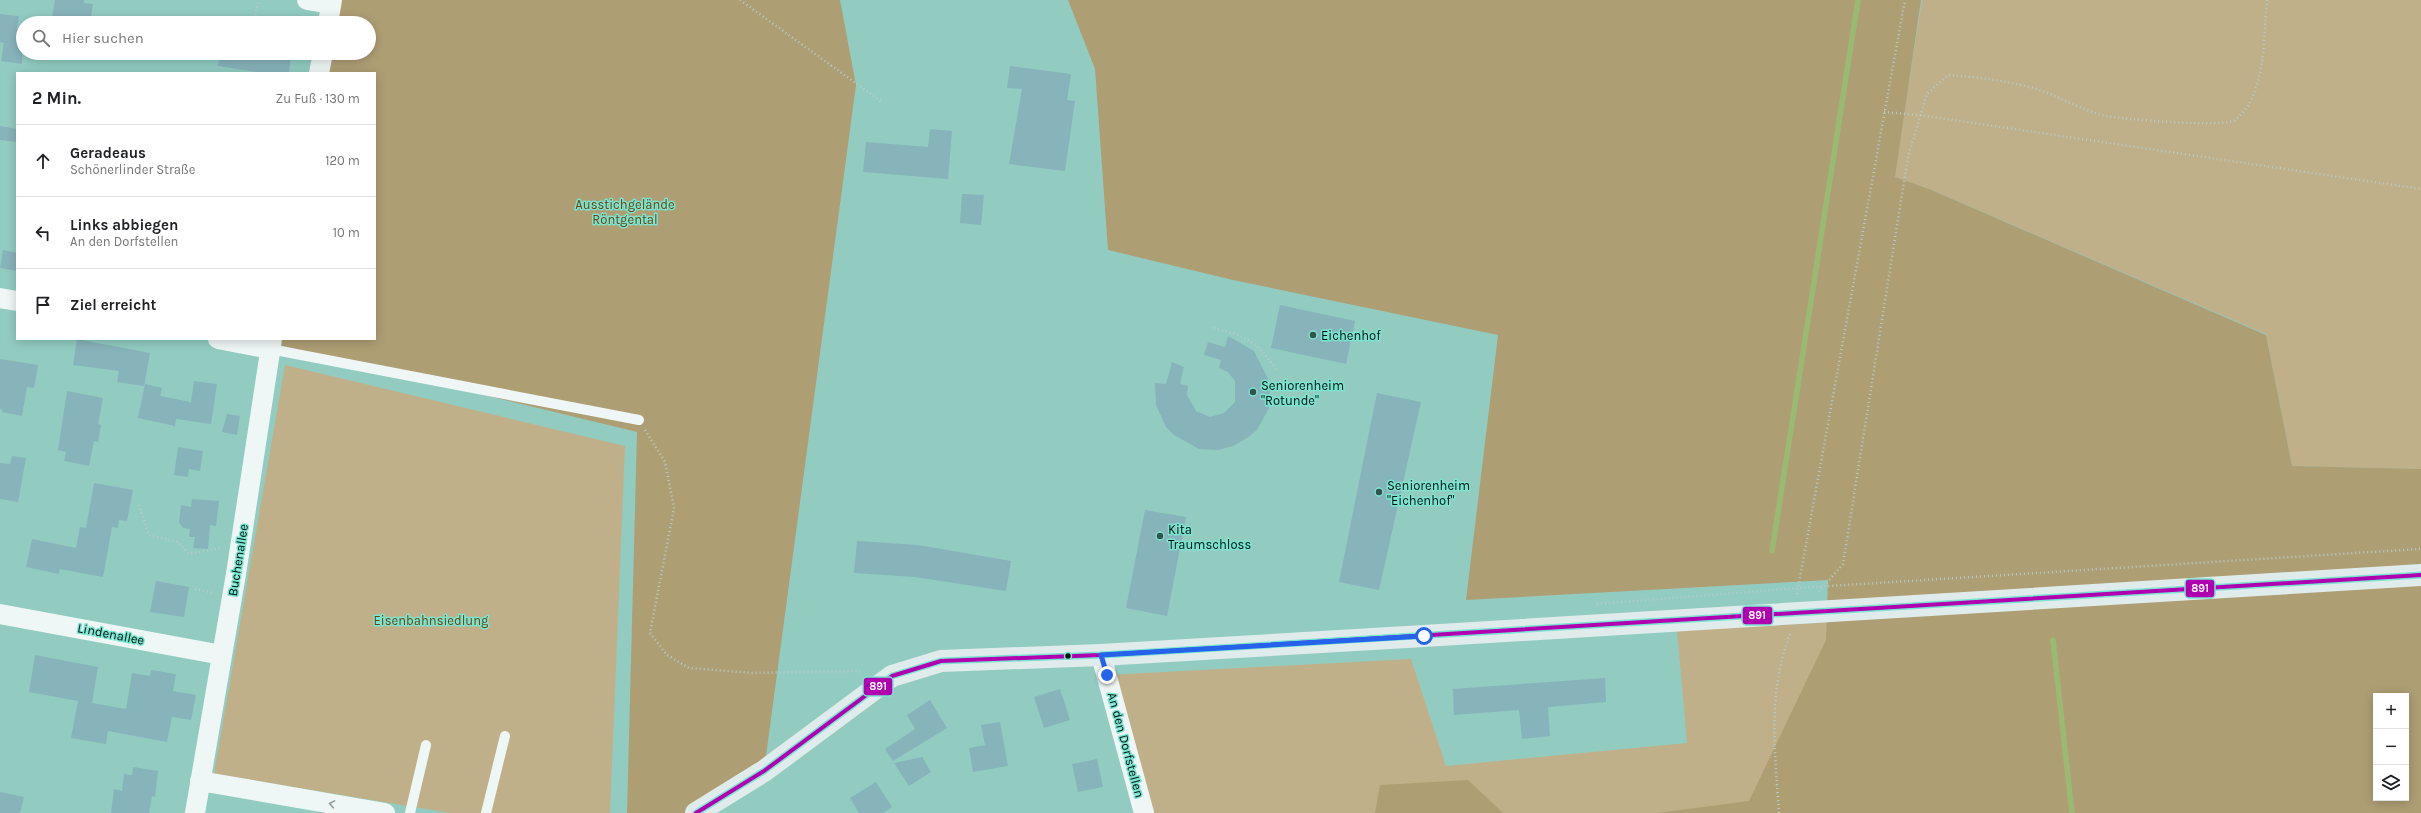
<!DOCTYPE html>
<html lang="de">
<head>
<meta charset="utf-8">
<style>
  :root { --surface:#fff; --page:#f2f2f2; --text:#202124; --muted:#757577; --line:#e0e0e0 }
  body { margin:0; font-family:Karla,sans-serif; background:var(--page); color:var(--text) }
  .controls { position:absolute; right:12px; bottom:12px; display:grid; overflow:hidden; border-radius:0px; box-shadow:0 2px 10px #0003 }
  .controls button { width:36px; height:36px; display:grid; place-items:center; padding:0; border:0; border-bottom:1px solid var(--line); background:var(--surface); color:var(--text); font:20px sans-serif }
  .stop { position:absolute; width:12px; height:12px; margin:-9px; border:3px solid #2563eb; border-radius:50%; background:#fff }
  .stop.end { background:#2563eb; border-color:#fff; box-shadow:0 1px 4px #0008 }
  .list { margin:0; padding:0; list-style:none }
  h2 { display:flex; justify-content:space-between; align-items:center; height:52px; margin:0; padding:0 16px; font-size:17px }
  h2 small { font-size:13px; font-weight:400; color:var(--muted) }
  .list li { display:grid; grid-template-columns:26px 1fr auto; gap:12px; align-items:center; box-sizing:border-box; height:72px; padding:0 16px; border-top:1px solid var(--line) }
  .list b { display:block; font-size:15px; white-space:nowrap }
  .list p { margin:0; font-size:13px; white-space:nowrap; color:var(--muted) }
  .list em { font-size:13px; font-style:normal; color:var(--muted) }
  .icon { flex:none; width:22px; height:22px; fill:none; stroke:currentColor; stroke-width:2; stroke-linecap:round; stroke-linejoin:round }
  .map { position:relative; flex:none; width:2421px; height:813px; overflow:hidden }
  .search { position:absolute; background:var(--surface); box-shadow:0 2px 10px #0003; left:16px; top:16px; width:360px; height:44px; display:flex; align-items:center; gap:10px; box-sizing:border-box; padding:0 14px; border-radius:22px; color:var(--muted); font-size:15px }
  .panel { position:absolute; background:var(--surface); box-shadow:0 2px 10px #0003; left:16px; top:72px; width:360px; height:268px; border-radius:0px }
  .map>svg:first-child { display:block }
  .green { fill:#c0b089; fill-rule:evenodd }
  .forest { fill:#ae9e74; fill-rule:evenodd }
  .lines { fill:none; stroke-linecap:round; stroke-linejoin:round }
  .stream { stroke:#9aba73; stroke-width:5.5 }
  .building { fill:#87b3ba }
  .path { stroke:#b9cbc7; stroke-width:2.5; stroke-dasharray:1 3; stroke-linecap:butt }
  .lane { stroke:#eff7f6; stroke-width:10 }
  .street { stroke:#eff7f6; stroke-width:20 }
  .secondary { stroke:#e0eceb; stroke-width:22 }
  .bus-1-casing { stroke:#7ae5d0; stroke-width:7 }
  .bus-1 { stroke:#b000b0; stroke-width:4 }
  .oneway { stroke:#8f9b99 }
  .route { stroke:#2563eb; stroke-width:5 }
  .poi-dot { fill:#33534d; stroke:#7ae5d0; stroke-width:1.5 }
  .bus-dot { fill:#00120e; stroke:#7ae5d0; stroke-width:1.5 }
  .labels { text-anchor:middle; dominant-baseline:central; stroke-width:3; stroke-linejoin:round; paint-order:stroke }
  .park-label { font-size:13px; fill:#703e0a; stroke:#7ae5d0 }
  .poi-label { font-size:13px; fill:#00120e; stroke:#7ae5d0; text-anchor:start }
  .street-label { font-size:13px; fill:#00120e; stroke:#7ae5d0 }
  .line-badge { stroke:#7ae5d0; stroke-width:1.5 }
  .badge-label { font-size:11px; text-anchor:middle; font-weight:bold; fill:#fff }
</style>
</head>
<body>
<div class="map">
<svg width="2421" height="813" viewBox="0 0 2421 813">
  <rect width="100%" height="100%" fill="#92ccc1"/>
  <path class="green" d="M1922,0H2421V469L2292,466L2266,334L1929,189L1894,177Z
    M285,365L625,446L610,813H450L214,774Z
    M2421,591V813H1143L1107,675L1411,659L1446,766L1687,743L1677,630L2100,609ZM2376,696H2406V798H2376Z"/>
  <path class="forest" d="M340,0H840L856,85L764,771L696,813H627L637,432L279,345L280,339H375V73H327L330,53H369V23H336Z
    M1068,0H1921L1895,177L1929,189L2266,335L2292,466L2421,469V813H1657L1749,801L1826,640L1828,580L1466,600L1498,335L1233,280L1108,250L1095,69ZM2376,696H2406V798H2376Z
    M1468,780L1503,813H1375L1380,785Z"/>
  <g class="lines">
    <path class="stream" d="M1772,551L1858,0
      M2053,640L2072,813"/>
  </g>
  <path class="building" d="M55,0H84V3L93,4L90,23H51Z
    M0,14L19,16L17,29H23L22,64L1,61L4,43L0,42Z
    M220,53H266L291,57L289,73H263L218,66Z
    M1010,66L1071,74L1067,100L1075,101L1065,171L1009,164L1022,89L1007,88Z
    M0,126L17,129V142L0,140Z
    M930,129L952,131L948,179L863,172L866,142L928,147Z
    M962,194L984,195L981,225L960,223Z
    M3,250L17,253V271L0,268Z
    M1280,305L1355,321L1346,364L1271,348Z
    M1228,336L1254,351L1268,379L1270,394L1269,408L1257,430L1247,438L1233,446L1218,450L1199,449L1174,435L1166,427L1156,405L1155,383L1166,384L1172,362L1184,367L1180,384L1188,386L1187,395L1196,411L1210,417L1224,413L1235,402V381L1228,372L1219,368L1221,360L1204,355L1208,342L1225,347Z
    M77,339L150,353L144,386L117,382L119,371L73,365Z
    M0,359L38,365L34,388L27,387L22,416L2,412L3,410L0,409Z
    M194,381L217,384L211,424L176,419L175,426L138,418L145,384L162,388L160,396L191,402Z
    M67,391L103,398L98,424L101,425L98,442L94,441L89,466L64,461L66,452L58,450Z
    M1377,393L1421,402L1379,590L1339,582Z
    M227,414L240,416L237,435L222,432Z
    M178,447L203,451L200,471L189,469L188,477L174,475Z
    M12,456L26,458L18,502L0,499V463L10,464Z
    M94,483L133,490L127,521L119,520L118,528L112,527L103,577L60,569L59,574L26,567L32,539L76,548L80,527L86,528Z
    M192,499L219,501L216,526L210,525L208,549L193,548L195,537H189L190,529L183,528L179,522L181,505L191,507Z
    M1145,510L1186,517L1167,616L1126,608Z
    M857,541L918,545L1011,561L1006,591L915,577L854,573Z
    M156,581L189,587L184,617L150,612Z
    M35,655L98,667L92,703L126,709L132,673L150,676L151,670L176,674L173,691L196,695L191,720L172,717L167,742L108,731L106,744L71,738L78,701L29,692Z
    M1605,678L1606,702L1548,707L1550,736L1522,739L1519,710L1454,715L1453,689Z
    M1060,689L1070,720L1044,728L1034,697Z
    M930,700L947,728L893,761L885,749L915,729L907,715Z
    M1000,722L1008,766L973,772L969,748L985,745L981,725Z
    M922,757L931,772L909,786L894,763Z
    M1097,759L1103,787L1078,792L1072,764Z
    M133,767L158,771L155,797L152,796L149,813H111L114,789L122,791L124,774L132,775Z
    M876,782L892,807L883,813H859L850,798Z
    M0,792L24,797L20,813H0Z"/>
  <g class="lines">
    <path class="path" d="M740,0L882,102
      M253,23L259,0
      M1884,112L1919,115L2421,189
      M1214,328C1249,337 1255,341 1277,370
      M645,430L665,462L674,508L650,633L667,655L689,668L753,673L856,671L863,673
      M139,505L149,535L178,542L189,554L221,548
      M195,589L214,593
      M1819,592L1843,564L1908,157L1927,94L1948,75C1975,77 2002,80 2029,87C2055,93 2079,110 2106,116C2124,119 2223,128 2235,120C2267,96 2263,36 2267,0
      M1797,594L1905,0
      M1597,604L1797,588L2421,549
      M1779,813C1775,752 1767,690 1791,632"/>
    <path class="lane" d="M270,349L639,420
      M410,813L426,745
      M486,813L505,736"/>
    <path class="street" d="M307,0L331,4
      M328,23L332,0
      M319,73L323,53
      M0,298L17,301
      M218,339L270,349
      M0,614L222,655
      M1101,655L1144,813
      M200,781L385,813
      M195,813L236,574L272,339"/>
    <path class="secondary" d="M696,813L764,771L892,676L941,661L1101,655L1424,636L2421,575"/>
    <defs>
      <path id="bus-1" d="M696,813L764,771L892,676L941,661L1101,655L2421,575"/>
    </defs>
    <use href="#bus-1" class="bus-1-casing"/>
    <use href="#bus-1" class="bus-1"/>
  </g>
  <defs><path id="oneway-chevron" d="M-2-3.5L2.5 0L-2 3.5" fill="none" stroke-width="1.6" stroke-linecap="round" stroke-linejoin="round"/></defs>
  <use class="oneway" href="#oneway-chevron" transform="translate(332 804) rotate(-170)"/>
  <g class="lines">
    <path class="route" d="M1107,675L1101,655L1424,636"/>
  </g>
  <g class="poi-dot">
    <circle cx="1313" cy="335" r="4"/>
    <circle cx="1253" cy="392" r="4"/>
    <circle cx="1379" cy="492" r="4"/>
    <circle cx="1160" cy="536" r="4"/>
  </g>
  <circle class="bus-dot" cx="1068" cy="656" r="3.5"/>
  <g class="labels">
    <g class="park-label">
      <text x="625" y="204">Ausstichgelände<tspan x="625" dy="15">Röntgental</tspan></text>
      <text x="431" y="620">Eisenbahnsiedlung</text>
    </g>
    <g class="poi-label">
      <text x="1321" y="335">Eichenhof</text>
      <text x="1261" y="385">Seniorenheim<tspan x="1261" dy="15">"Rotunde"</tspan></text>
      <text x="1387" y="485">Seniorenheim<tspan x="1387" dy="15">"Eichenhof"</tspan></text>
      <text x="1168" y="529">Kita<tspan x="1168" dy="15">Traumschloss</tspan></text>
    </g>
    <g class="street-label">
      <text transform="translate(238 560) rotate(-81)">Buchenallee</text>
      <text transform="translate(111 634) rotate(11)">Lindenallee</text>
      <text transform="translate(1126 745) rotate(75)">An den Dorfstellen</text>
    </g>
  </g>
  <g class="line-badge">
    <rect x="2185" y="579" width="30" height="19" rx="4" fill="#b000b0"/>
    <rect x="1742" y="606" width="31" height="19" rx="4" fill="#b000b0"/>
    <rect x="863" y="677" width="30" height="19" rx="4" fill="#b000b0"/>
  </g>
  <g class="badge-label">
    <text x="2200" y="592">891</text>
    <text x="1757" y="619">891</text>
    <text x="878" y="690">891</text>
  </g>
</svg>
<div class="controls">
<button>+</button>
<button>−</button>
<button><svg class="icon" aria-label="layers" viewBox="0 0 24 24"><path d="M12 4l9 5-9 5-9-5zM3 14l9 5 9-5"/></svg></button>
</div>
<div class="stop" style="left:1424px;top:636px"></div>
<div class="stop end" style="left:1107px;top:675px"></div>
<div class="search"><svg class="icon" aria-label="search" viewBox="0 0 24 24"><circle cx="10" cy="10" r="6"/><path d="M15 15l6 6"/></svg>Hier suchen</div>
<section class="panel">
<h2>2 Min.<small>Zu Fuß · 130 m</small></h2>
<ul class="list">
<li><svg class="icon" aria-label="ahead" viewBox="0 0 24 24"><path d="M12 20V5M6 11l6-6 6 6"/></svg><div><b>Geradeaus</b><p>Schönerlinder Straße</p></div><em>120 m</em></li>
<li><svg class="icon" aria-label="left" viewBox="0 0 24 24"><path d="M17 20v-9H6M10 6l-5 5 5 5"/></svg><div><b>Links abbiegen</b><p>An den Dorfstellen</p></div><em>10 m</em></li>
<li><svg class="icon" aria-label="arrive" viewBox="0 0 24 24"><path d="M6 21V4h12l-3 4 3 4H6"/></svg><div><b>Ziel erreicht</b></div></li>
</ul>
</section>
</div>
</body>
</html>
